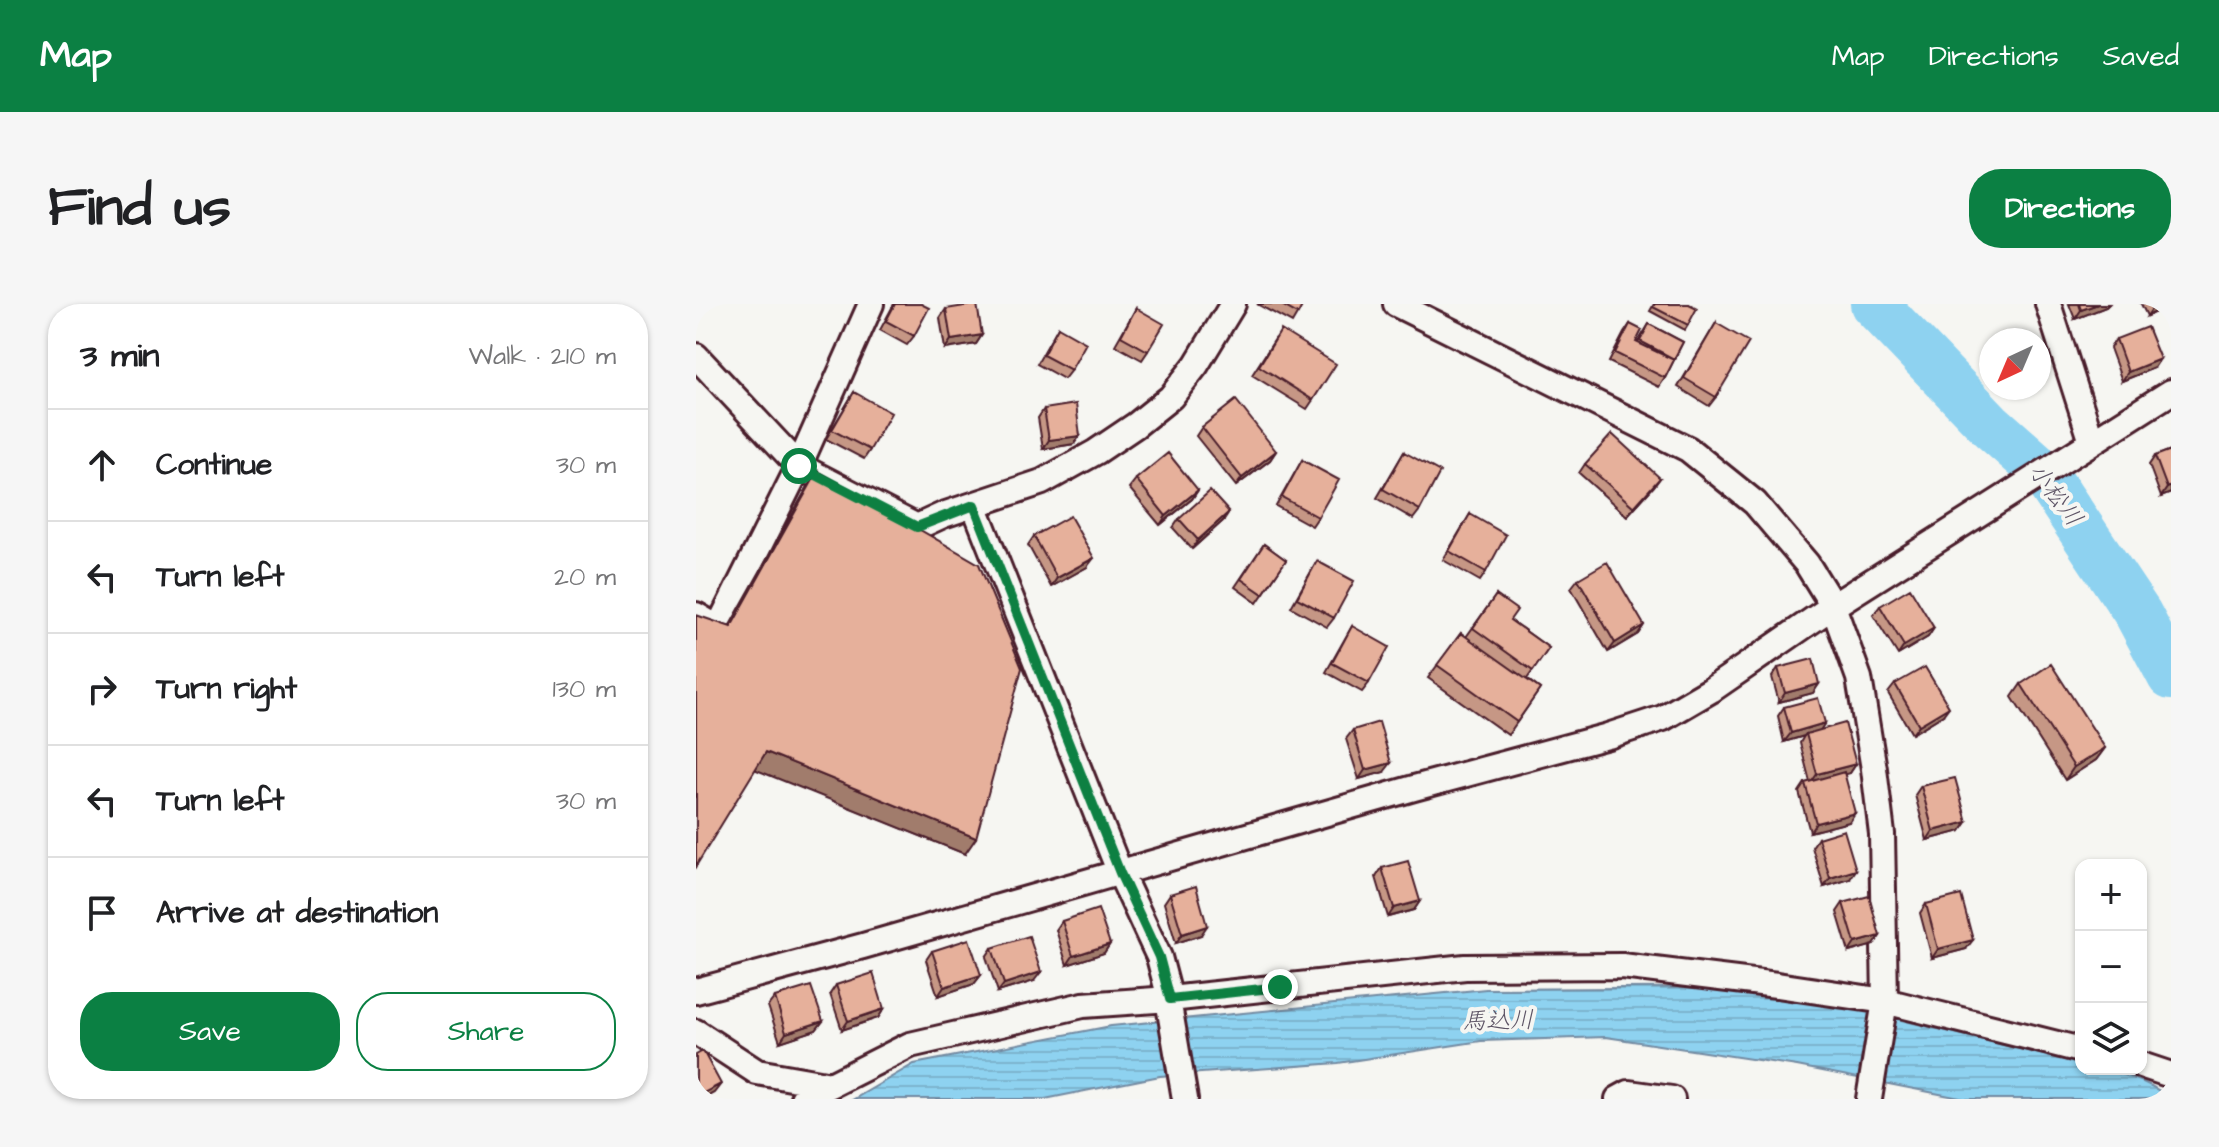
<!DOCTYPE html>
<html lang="en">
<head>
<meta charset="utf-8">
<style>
  :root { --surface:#fff; --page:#f6f6f6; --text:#202124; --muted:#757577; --line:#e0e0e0; --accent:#0b8043 }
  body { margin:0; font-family:"Architects Daughter","Klee One",sans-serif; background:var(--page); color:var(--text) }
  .controls { position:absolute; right:24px; bottom:24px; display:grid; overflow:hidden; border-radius:16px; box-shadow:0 2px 6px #0004 }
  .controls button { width:72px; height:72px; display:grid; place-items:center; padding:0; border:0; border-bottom:2px solid var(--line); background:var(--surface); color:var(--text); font:40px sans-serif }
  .compass { position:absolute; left:1283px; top:24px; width:72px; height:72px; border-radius:50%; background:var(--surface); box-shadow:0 2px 6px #0004; rotate:224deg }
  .stop { position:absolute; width:24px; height:24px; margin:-18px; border:6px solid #0b8043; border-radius:50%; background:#fff }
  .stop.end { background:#0b8043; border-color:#fff; box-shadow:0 2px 8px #0008 }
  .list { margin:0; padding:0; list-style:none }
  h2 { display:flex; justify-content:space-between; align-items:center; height:104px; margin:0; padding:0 32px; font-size:34px }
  h2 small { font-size:26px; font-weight:400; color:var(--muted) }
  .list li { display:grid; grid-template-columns:52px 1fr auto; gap:24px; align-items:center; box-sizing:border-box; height:112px; padding:0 32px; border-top:2px solid var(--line) }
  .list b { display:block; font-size:30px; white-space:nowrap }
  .list em { font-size:26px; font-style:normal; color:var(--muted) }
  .actions { display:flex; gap:16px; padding:24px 32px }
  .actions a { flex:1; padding:18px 0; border:2px solid var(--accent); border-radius:32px; text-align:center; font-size:28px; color:var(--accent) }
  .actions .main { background:var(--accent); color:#fff }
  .icon { flex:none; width:44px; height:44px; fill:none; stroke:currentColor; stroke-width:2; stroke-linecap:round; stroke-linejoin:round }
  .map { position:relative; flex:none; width:1475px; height:795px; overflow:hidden; border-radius:32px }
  header { display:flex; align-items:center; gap:48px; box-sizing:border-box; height:112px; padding:0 40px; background:var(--accent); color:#fff }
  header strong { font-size:38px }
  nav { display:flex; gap:44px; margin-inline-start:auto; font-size:28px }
  .intro { display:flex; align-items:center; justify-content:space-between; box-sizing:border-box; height:192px; padding:0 48px }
  h1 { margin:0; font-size:56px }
  .button { padding:20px 36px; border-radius:32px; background:var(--accent); color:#fff; font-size:28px; font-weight:700 }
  main { display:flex; gap:48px; padding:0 48px }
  aside { flex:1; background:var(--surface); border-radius:32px; box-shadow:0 2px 6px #0004 }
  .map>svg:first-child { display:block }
  .water { fill:url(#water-rules); stroke:#738aa1; stroke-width:2 }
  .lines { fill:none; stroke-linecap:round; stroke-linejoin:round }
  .river { stroke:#8ed2f0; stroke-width:48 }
  .street-casing { stroke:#4a1f2b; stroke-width:30 }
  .street { stroke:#f6f6f2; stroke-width:24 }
  .wall { fill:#c69785; stroke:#4a1f2b; stroke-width:2 }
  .shaded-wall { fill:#a17b6c; stroke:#4a1f2b; stroke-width:2 }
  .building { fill:#e6b09b; stroke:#4a1f2b; stroke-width:2 }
  .route { stroke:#0b8043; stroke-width:10 }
  .labels { text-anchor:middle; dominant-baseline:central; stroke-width:8; stroke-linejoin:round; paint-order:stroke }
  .water-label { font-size:24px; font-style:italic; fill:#5e5566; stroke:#f6f6f2 }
</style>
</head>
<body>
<header>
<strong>Map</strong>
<nav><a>Map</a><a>Directions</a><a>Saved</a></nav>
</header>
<div class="intro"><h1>Find us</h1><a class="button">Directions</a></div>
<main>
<aside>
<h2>3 min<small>Walk · 210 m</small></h2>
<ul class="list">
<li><svg class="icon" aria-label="ahead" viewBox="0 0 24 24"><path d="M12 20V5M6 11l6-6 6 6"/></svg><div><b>Continue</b></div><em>30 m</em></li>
<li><svg class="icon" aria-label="left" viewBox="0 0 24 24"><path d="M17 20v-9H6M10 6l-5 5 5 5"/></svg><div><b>Turn left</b></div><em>20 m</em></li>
<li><svg class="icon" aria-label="right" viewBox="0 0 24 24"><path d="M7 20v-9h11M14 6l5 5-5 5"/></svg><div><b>Turn right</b></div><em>130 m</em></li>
<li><svg class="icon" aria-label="left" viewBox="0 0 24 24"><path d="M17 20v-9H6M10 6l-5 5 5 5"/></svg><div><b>Turn left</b></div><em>30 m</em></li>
<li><svg class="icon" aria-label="arrive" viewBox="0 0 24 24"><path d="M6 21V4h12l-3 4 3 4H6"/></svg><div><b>Arrive at destination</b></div></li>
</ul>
<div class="actions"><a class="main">Save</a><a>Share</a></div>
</aside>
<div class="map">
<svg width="1475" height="795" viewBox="0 0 1475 795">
  <defs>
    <pattern id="water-rules" width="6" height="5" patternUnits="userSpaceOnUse" patternTransform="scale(2)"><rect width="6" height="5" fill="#8ed2f0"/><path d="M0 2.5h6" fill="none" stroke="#7cb4ce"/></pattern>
  </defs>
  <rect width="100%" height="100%" fill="#f6f6f2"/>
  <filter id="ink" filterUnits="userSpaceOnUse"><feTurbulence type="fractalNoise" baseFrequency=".0125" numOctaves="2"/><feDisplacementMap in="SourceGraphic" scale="16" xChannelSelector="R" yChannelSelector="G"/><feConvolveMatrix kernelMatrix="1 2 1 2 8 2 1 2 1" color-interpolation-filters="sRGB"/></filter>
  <g filter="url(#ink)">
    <path class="water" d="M1071,683L1385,760V765C1417,765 1450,775 1475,795H1269L1101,762L910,733L785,737L642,759L464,772L349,795H158L218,760L415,722L790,685Z"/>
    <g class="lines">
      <path class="river" d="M1178,0L1295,122L1347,168L1442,310L1475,372"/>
      <defs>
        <path id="street" d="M700,0L992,145L1059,199L1111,260L1137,302L1163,374L1178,465L1186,530L1189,697L1173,795
          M1352,0L1396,138
          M0,52L103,162L221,223L247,211L346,178L400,148L440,121L475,93L500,61L537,0
          M278,201L424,569L463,653L474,695L473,701L489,795
          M0,311L22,324L103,162L175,0
          M0,687L167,642L718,484L912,432L967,414L1015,386L1137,302L1475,88
          M0,728L61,768L135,781
          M1445,761L1475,771
          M107,795L214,741L387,701L474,695L769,663L926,662L1081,681L1189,697L1385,746
          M922,795L933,789L976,795"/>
      </defs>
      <use href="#street" class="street-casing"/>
      <use href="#street" class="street"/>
    </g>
    <path class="wall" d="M198,0H225L218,32L211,41L184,26Z
      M561,0H607L596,19Z
      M958,0H993L992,21L989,26L954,7Z
      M1373,0H1413L1410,3L1379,15Z
      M1445,0H1475L1451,12Z
      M440,4L452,47L446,56L419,41Z
      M250,5L286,31L280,40L249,45L244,14Z
      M1020,19V93L1013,102L982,83Z
      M934,20L940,38H942L953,20L987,38L969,74L963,83L913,58L928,29Z
      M362,23L375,66L368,75L341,60Z
      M579,35L617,96L611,105L556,71Z
      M1420,35L1458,64L1426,77L1414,44Z
      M158,88L174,146L168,155L130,135Z
      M348,105L378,140L347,145L342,114Z
      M506,123L580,147L574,156L540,182L500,132Z
      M1475,146V189L1465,193L1453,161L1459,152Z
      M708,148L724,206L717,215L681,194Z
      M606,156L622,213L616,222L580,202Z
      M889,160L964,174L958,182L931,212L883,169Z
      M122,167L269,550L60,465L33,323L111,184Z
      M440,175L502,186L496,195L464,221L433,184Z
      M774,210L790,268L784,277L747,256Z
      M483,215L527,217L496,245L477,224Z
      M338,232L391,263L355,283L332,241Z
      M568,240L590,256L561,299L539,283Z
      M621,257L638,314L631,323L595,303Z
      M882,275L948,321L942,330L912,348L875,284Z
      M800,291L814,316L853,344L831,375L844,385L812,431L732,374L765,329L770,333Z
      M1184,302L1238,324L1232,333L1202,351L1177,311Z
      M656,322L673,379L666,388L630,368Z
      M1082,364L1123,380L1117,389L1083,398L1076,373Z
      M1199,380L1247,411L1216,430L1192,389Z
      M1325,380L1409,444L1400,456L1369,476L1316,393Z
      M1088,403L1125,426L1160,460L1154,469L1149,470L1153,518L1114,528L1103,488L1109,479L1114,478L1104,439L1108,432L1088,438L1082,412Z
      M657,426L688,468L663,475L650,435Z
      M1225,482L1271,518L1265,527L1231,536L1219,491Z
      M1122,534L1154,575L1128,583L1116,543Z
      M686,564L724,597L718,606L692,613L680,573Z
      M474,590L505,631L480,639L468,599Z
      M1147,599L1184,632L1178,641L1153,648L1141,608Z
      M1230,600L1270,645L1236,654L1224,609Z
      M366,617L414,640L408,649L371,661L360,626Z
      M296,644L338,677L302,688L290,653Z
      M236,647L285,671L278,680L242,692L230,656Z
      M140,681L188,705L182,714L146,726L134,690Z
      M79,693L127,717L120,726L84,738L72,702Z"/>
    <path class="shaded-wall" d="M1402,0H1413L1410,3L1379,15L1385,6Z
      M1464,0L1475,1L1451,12L1457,3Z
      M286,31L280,40L249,45L255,36Z
      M1464,55L1458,64L1426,77L1432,68Z
      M384,132L378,140L347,145L353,136Z
      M580,147L574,156L540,182L546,174Z
      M964,174L958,182L931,212L938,203Z
      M1475,182V189L1465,193L1471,184Z
      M502,186L496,195L464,221L470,212Z
      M533,208L527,217L496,245L502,236Z
      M398,254L391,263L355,283L361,274Z
      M948,321L942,330L912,348L919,339Z
      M1238,324L1232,333L1202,351L1208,342Z
      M1123,380L1117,389L1083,398L1089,389Z
      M1253,403L1247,411L1216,430L1223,421Z
      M1129,419L1123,428L1110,430L1108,432L1088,438L1095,429Z
      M1409,444L1400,456L1369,476L1378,463Z
      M70,448L280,534L269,550L58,465Z
      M695,459L688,468L663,475L669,466Z
      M1160,460L1154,469L1115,479L1121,470Z
      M1159,509L1153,518L1114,528L1120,519Z
      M1271,518L1265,527L1231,536L1237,527Z
      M1160,566L1154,575L1128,583L1134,574Z
      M724,597L718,606L692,613L698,604Z
      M511,622L505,631L480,639L486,630Z
      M1184,632L1178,641L1153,648L1159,639Z
      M1277,636L1270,645L1236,654L1242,645Z
      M414,640L408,649L371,661L377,652Z
      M345,668L338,677L302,688L308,680Z
      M285,671L278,680L242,692L248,683Z
      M188,705L182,714L146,726L152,717Z
      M127,717L120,726L84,738L90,729Z
      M25,780L18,789L7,795H0V793Z"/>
    <path class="building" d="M199,0H225L233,4L218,32L190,17Z
      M281,0L286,31L255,36L250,5Z
      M584,0H607L602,10Z
      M959,0H993L1001,4L992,21L957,3Z
      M1383,0H1402L1385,6Z
      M440,4L468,20L452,47L425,32Z
      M1020,19L1053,38L1020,93L988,74Z
      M934,20L946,26L940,38L978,56L969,74L919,49Z
      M953,20L987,38L978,55L944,37Z
      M362,23L390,39L375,66L347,51Z
      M1451,23L1464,55L1432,68L1420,35Z
      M585,26L640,60L617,96L563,62Z
      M158,88L195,109L174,146L136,126Z
      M540,96L580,147L546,174L506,123Z
      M380,100L384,132L353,136L348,105Z
      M916,130L964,174L938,203L889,160Z
      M1475,146V182L1471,184L1459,152Z
      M708,148L744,168L724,206L687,185Z
      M472,149L502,186L470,212L440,175Z
      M606,156L643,176L622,213L586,193Z
      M122,167L283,260L326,364L280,534L70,448L0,562V311L35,323Z
      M514,187L533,208L502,236L483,215Z
      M774,210L810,231L790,268L753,247Z
      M374,212L398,254L361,274L338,232Z
      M568,240L590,256L567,290L545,275Z
      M621,257L658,277L638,314L601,294Z
      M911,258L948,321L919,339L882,275Z
      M1214,284L1238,324L1208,342L1184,302Z
      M800,291L821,306L814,316L853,344L837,367L777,324Z
      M656,322L693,343L673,379L636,359Z
      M765,329L844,385L821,418L741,361Z
      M1117,355L1123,380L1089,389L1082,364Z
      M1355,360L1409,444L1378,463L1325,380Z
      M1229,363L1253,403L1223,421L1199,380Z
      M1122,394L1129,419L1095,429L1088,403Z
      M683,418L695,459L669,466L657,426Z
      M1149,419L1160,460L1121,470L1110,430Z
      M1148,468L1159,509L1120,519L1109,479Z
      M1259,474L1271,518L1237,527L1225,482Z
      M1148,526L1160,566L1134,574L1122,534Z
      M712,557L724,597L698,604L686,564Z
      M500,582L511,622L486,630L474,590Z
      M1265,591L1277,636L1242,645L1230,600Z
      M1173,592L1184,632L1159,639L1147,599Z
      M402,605L414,640L377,652L366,617Z
      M333,632L345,668L308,680L296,644Z
      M273,635L285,671L248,683L236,647Z
      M177,669L188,705L152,717L140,681Z
      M115,682L127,717L90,729L79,693Z
      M7,747L25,780L0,793V751Z"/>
  </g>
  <g class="lines" filter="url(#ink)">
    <path class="route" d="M103,162L221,223L278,201L424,569L463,653L474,695L584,683"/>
  </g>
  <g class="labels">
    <g class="water-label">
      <text transform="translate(1359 191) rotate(53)">小松川</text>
      <text transform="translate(802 717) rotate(-1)">馬込川</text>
    </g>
  </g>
</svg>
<div class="controls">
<button>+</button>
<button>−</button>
<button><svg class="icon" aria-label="layers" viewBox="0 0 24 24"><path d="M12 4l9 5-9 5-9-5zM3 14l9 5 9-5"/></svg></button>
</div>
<svg class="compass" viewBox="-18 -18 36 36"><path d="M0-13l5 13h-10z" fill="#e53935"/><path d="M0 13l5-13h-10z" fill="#757577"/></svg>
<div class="stop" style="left:103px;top:162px"></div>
<div class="stop end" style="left:584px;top:683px"></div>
</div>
</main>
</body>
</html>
